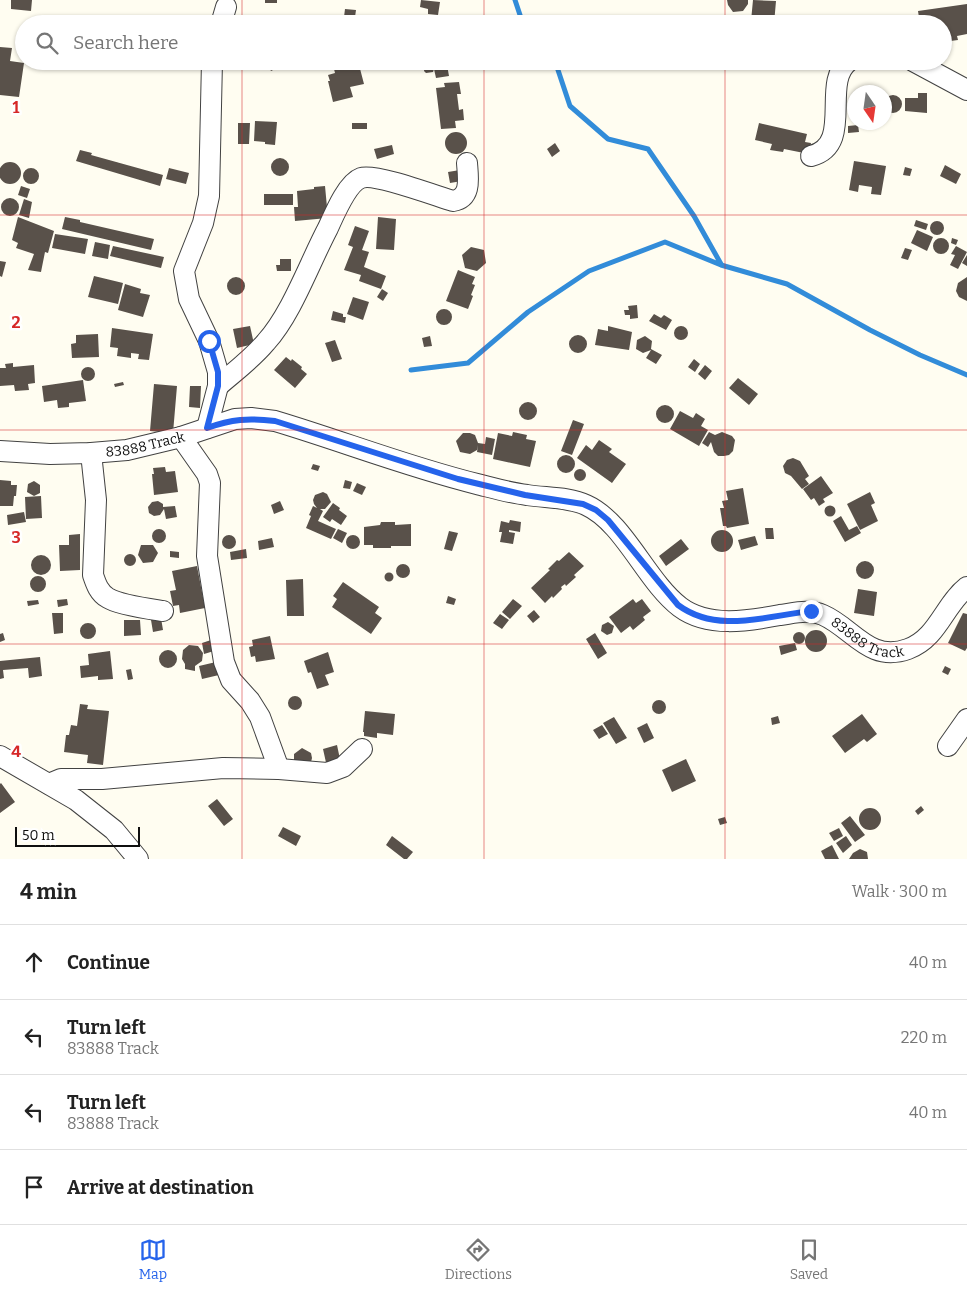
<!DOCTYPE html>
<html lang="en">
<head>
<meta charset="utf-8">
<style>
  :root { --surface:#fff; --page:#f6f6f6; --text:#222; --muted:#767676; --line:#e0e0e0; --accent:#2563eb }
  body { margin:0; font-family:Bitter,serif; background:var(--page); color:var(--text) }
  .compass { position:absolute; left:847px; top:85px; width:45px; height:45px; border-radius:50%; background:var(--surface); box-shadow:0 1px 4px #0004; rotate:167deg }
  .scale { position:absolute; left:15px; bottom:12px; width:125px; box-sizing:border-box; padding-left:5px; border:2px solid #0f0f0f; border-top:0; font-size:14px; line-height:18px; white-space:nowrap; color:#0f0f0f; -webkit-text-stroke:4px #fff; paint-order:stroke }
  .stop { position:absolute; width:15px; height:15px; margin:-11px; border:4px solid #2563eb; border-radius:50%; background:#fff }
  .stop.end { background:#2563eb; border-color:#fff; box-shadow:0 1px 5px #0008 }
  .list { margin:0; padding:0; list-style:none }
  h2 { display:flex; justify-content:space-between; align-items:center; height:65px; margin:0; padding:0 20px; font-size:21px }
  h2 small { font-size:16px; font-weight:400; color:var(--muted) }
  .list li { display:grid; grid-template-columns:32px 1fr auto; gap:15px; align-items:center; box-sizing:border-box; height:75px; padding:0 20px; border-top:1px solid var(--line) }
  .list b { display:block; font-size:19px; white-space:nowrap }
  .list p { margin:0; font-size:16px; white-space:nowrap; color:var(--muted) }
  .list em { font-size:16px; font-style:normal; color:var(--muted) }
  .icon { flex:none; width:28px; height:28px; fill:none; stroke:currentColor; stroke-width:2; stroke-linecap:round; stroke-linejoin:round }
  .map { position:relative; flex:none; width:967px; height:859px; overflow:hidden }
  .search { position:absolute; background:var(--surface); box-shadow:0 1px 4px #0004; left:15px; right:15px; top:15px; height:55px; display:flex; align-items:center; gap:12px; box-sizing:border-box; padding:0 18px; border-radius:28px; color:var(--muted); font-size:19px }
  .sheet { height:365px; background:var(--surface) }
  nav { display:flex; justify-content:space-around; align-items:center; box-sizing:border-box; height:70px; border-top:1px solid var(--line); background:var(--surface); font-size:14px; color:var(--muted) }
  nav a { display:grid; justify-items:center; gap:2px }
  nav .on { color:var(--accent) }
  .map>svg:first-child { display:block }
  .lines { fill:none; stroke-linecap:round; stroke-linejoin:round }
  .stream { stroke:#328cd9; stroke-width:5 }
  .building { fill:#59514a }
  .minor-casing { stroke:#424242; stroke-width:22 }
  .minor { stroke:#fff; stroke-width:20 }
  .route { stroke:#2563eb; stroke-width:6 }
  .grid { fill:none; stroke:#d62828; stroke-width:1; stroke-opacity:0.55 }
  .labels { text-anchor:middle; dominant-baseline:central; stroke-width:5; stroke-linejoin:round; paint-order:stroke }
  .street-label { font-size:14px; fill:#0f0f0f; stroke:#fff }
  .grid-label { font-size:16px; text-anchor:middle; font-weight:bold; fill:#d62828; stroke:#fff; stroke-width:5; stroke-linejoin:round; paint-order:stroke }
</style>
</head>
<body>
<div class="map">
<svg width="967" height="859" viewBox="0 0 967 859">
  <rect width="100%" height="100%" fill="#fffdf1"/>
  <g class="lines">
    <path class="stream" d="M515,0L523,24
      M555,61L570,106L608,139L648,149L694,216L721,264
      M411,370L468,363L528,312L589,271L665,242L721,265L787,284L870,330L920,355L967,375"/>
  </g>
  <path class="building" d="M11,0H32L31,11L11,9Z
    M265,0H277V3H265Z
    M421,0L440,2L438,15L428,14V9L420,7Z
    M727,0H748V4L743,11L733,12L728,5Z
    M753,0L776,1L774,24H761L762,22L751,21Z
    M967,4V34L957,36L958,40L943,42V24H920L918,11Z
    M345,9L356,10L355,17H344Z
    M260,16L264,17L269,24H250L255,17Z
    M97,20H102L108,24H90Z
    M0,47L12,48L10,61L24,63L19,97L0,95Z
    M266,61H291L271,71Z
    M348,61H358L364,84L350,87L353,97L333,102L328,81H330L328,75L335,73L333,65Z
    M433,61H442L443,65H447L449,76L436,78L434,69L433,72L426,73L424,71L425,64L428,63L434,66Z
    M459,82L461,94H457L459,110L463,109L464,120L455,121L456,128L441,129L436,88L445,87L444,83Z
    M918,93H927V113L905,111V98H918Z
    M884 104a9 9 0 1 1 18 0a9 9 0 1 1-18 0Z
    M255,121L277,122L275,145L265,144V142L254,141Z
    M238,123H250L249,144H238Z
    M352,123H367V129H352Z
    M759,123L807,134L805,142L811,143L809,154L784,149L783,152L770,150L772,144L755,140Z
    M858,125L859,132L848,133V126Z
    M445 143a11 11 0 1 1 22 0a11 11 0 1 1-22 0Z
    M555,143L560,151L552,157L547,149Z
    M392,145L394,154L377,159L374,149Z
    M80,150L92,153L91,155L163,175L160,186L76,161Z
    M271 167a9 9 0 1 1 18 0a9 9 0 1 1-18 0Z
    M854,161L886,166L881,195L871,194L872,187L859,185L858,192L849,190Z
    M-1 173a11 11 0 1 1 22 0a11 11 0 1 1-22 0Z
    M945,165L961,174L956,184L940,176Z
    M905,167L912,169L910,176L903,175Z
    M169,168L189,173L186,184L166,179Z
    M23 176a8 8 0 1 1 16 0a8 8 0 1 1-16 0Z
    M460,170L462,181L450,183L448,172Z
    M21,186L30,189L27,198L18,195Z
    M325,186L328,218L295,221L294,207H298L297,191L314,189V187Z
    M264,194H293V205H264Z
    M1 207a9 9 0 1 1 18 0a9 9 0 1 1-18 0Z
    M24,199L32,202L29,218L19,215Z
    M18,217L54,231L48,253L45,252L41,272L28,270L34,254L16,248L18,243L12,240Z
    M65,217L80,220V222L154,239L151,250L62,229Z
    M378,217L396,219L394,250L376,249Z
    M916,220L928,224L926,230L914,226Z
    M930 228a7 7 0 1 1 14 0a7 7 0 1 1-14 0Z
    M355,226L369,231L362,250L369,252L364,267L386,276L381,289L359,281L361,275L344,270L353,247L348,245Z
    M917,230L933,237L927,251L911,243Z
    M55,234L88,239L85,254L52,248Z
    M933 246a8 8 0 1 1 16 0a8 8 0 1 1-16 0Z
    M952,238L958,240L956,245L951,243Z
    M95,242L110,245L108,259L92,256Z
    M113,246L164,257L161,268L110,256Z
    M956,246L967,252L958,269L950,265L955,255L951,254Z
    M471,247L484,250L486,263L477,271L465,268L462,255Z
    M905,248L912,250L908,260L901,258Z
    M967,255V266L962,263Z
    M280,259H291V271H277L276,265H280Z
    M0,261L6,262L2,277L0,276Z
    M458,270L475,277L472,284L475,285L471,295L473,296L468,309L446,301Z
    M94,276L123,283L118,304L88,297Z
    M967,277V301L959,297L956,291L958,283Z
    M227 286a9 9 0 1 1 18 0a9 9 0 1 1-18 0Z
    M125,284L141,289L140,293L150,295L143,317L118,310Z
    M382,289L388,293L383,301L377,297Z
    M353,297L369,302L363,320L347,314Z
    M637,305L638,318L630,319V315H625L624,310H629L628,306Z
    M436 317a8 8 0 1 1 16 0a8 8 0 1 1-16 0Z
    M333,311L343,314V317H346L345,323L331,320Z
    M654,314L661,318L664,315L672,320L666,330L649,321Z
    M250,326L254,344L237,348L233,329Z
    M608,326L632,332L629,350L595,345L598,329L608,331Z
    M674 333a7 7 0 1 1 14 0a7 7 0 1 1-14 0Z
    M112,328L153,334L149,360L138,359L139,354L131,353V358L117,356L118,348L110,347Z
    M98,334L99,357L72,358L71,344L76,343V335Z
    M569 344a9 9 0 1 1 18 0a9 9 0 1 1-18 0Z
    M430,336L432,346L424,347L422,338Z
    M645,336L652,341L651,349L662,355L656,364L646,358L651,350L643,353L636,349L637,340Z
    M335,340L342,359L332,362L325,343Z
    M286,357L291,361L292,359L302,367L301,369L307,374L295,388L274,370Z
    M694,359L700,364L695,372L688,367Z
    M13,363V367L34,365L35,383L28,384L29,390L15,391L14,385L0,386V368H6L5,364Z
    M705,365L712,371L705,380L698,374Z
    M81 374a7 7 0 1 1 14 0a7 7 0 1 1-14 0Z
    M738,378L758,394L749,405L729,388Z
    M83,380L86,401L69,403V407L58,408L57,400L44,402L42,386Z
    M123,382L124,385L115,387L114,384Z
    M154,384L177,386L173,433L150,431Z
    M190,386H201L200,408L189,407Z
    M519 411a9 9 0 1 1 18 0a9 9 0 1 1-18 0Z
    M656 414a9 9 0 1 1 18 0a9 9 0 1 1-18 0Z
    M680,411L693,418L696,413L705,419L701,426L708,430L699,446L670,429Z
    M573,420L584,424L572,455L561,451Z
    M513,432L527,435L526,439L536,441L530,467L493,459L498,433L512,436Z
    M709,432L715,435L722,432L732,436L735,440L733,451L729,455L724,456H718L714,452L711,442L708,447L702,443Z
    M463,433H470L475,435L478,443L485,444L486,437L495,439L492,455L477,452L478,445L477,450L470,454L460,452L456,441Z
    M599,440L612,449L609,452L626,464L612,483L577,458L586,445L592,450Z
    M557 464a9 9 0 1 1 18 0a9 9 0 1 1-18 0Z
    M793,458L800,461L809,476L805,479L809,484L802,489L791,476L785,473L783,466L787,460Z
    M313,464L320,466L318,471L311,469Z
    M165,467L166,472L175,471L178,492L154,495L152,474H154L153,468Z
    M574 475a6 6 0 1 1 12 0a6 6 0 1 1-12 0Z
    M821,476L833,493L823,499L825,502L819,506L814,498L811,500L803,489Z
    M0,480L11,481V485H17L16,496H14L13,506H0Z
    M345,480L352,482L350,489L343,488Z
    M34,481L40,485V493L34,496L27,492L28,484Z
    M357,483L366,487L362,495L353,491Z
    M743,488L749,524L727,528L726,526H723L720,508H724L722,501L728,500L726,491Z
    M323,492L327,494L331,502L325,509H320L323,511L318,521L336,529L331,539L306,528L311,516L309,515L313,506L317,508L314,504L313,500L315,495Z
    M870,492L875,503L871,505L878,521L860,530L847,504Z
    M41,496L42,518L26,519L25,497Z
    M158,501L163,504V507L175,506L177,517L166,519L164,509L160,515L154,516L149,513L148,507L152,502Z
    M280,501L284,510L274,514L271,505Z
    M333,503L340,508L339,510L347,516L341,525L332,519L330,522L323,517Z
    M824.5 511a5.5 5.5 0 1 1 11 0a5.5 5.5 0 1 1-11 0Z
    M24,512L26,522L8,525L7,515Z
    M841,516L849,530L857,526L861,533L845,542L833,521Z
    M510,520L521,522L520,532L509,530V532L515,533L513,544L500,542L502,532H499L501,521L509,523Z
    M381,522H395V525L411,524V546H391V548H373V545H364V527L380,525Z
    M765,528H773L774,539H766Z
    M338,529L347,533L342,543L333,538Z
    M152 536a7 7 0 1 1 14 0a7 7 0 1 1-14 0Z
    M711 541a11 11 0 1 1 22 0a11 11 0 1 1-22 0Z
    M449,531L458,533L452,551L444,549Z
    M80,534V570L60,571L59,545H69V535Z
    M346 542a7 7 0 1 1 14 0a7 7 0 1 1-14 0Z
    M222 542a7 7 0 1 1 14 0a7 7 0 1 1-14 0Z
    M755,536L758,545L741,550L738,540Z
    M272,538L274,547L259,550L258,541Z
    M681,539L689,549L666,566L659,556Z
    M141,545H153L158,553L153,562L143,563L138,555Z
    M246,549L247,558L231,560L230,552Z
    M170,551L179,552V558L170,557Z
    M569,552L584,566L574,575L576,577L566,586L565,584L561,587L562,589L553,598L552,596L545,603L531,588L550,570L548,569L557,560L559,561Z
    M124 560a6 6 0 1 1 12 0a6 6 0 1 1-12 0Z
    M31 565a10 10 0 1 1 20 0a10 10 0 1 1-20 0Z
    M856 570a9 9 0 1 1 18 0a9 9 0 1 1-18 0Z
    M396 571a7 7 0 1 1 14 0a7 7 0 1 1-14 0Z
    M197,566L205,608L180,613L179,605L173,606L170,591L176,590L172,571Z
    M384.5 577a4.5 4.5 0 1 1 9 0a4.5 4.5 0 1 1-9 0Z
    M30 584a8 8 0 1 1 16 0a8 8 0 1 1-16 0Z
    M303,579L304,616H287L286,580Z
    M343,582L379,607L375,613L382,618L371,634L332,607L337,599L333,596Z
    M858,589L877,592L874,616L854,613Z
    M448,596L456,599L454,605L446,603Z
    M67,599L68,605L58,607L57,600Z
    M513,599L522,606L510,619L502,612Z
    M633,599L636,603L642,599L651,611L643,617L645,620L633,630L630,626L621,633L609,617Z
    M38,600L39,604L28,606L27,601Z
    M534,610L540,617L533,623L527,616Z
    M52,613H63V633L54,634Z
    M963,613L967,614V648L965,651L948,643Z
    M500,614L509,620L502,629L493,623Z
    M161,618L163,630L153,632L151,620Z
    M124,620H140L141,635L124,636Z
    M608,622L614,626L612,633L607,635L601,631L602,625Z
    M80 631a8 8 0 1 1 16 0a8 8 0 1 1-16 0Z
    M805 641a11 11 0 1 1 22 0a11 11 0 1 1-22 0Z
    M793 638a6 6 0 1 1 12 0a6 6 0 1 1-12 0Z
    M3,633L5,640L0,642V634Z
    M595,633L607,653L598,659L586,639Z
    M270,636L275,659L256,662L255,656L251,657L249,647L253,646L252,640Z
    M211,640L214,651L204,654L202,643Z
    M795,643L797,650L781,655L779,646Z
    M189,645L198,646L203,653L202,661L195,666V671L185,669V664L182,659L183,650Z
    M159 659a9 9 0 1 1 18 0a9 9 0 1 1-18 0Z
    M110,651L113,679L98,680V676L81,678L80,666L89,665L88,654Z
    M328,652L334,672L325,675L329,685L317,689L311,672L308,673L304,661Z
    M40,657L42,676L29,678L28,668L3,670L4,678L0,679V661Z
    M216,662L219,675L202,679L199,666Z
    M945,666L951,669L948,675L942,672Z
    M131,669L133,679L128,680L126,670Z
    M288 703a7 7 0 1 1 14 0a7 7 0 1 1-14 0Z
    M652 707a7 7 0 1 1 14 0a7 7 0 1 1-14 0Z
    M80,704L88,705L87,709L109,711L103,765L87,763L88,755L64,752L66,735H69L71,725L77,726Z
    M365,711L395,714L393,735L377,733V738L364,736V732H363Z
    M862,714L877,734L867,742L864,739L845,753L832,736Z
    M778,716L780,723L772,725L771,718Z
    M614,717L627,738L616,744L603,723Z
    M647,723L654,738L644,743L637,728Z
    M602,725L608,734L599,739L593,730Z
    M337,745L341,764L327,767L323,749Z
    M302,748L311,753L312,758L311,762L294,763V754Z
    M686,759L696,781L672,792L662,770Z
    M1,783L15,802L0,813V784Z
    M217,799L233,819L224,826L208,806Z
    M921,806L924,810L918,815L915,811Z
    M859 819a11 11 0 1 1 22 0a11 11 0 1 1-22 0Z
    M850,816L865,835L855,842L841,823Z
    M725,817L727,823L720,825L718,819Z
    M283,827L301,836L296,846L278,836Z
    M839,828L843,836L834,841L829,833Z
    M392,836L413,852L407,859H404L386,845Z
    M846,836L852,845L843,853L836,843Z
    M832,845L839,859H825L821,851Z
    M860,849L867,852L868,859H849L853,853Z"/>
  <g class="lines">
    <defs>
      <g id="minor">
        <path d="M221,24L226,7"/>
        <path d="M913,61L967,90"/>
        <path d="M811,156C855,145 820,82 849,61"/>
        <path d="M218,386C234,372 252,359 266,342C292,313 309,264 328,228C334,215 347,183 361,178C375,173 436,196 453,201C472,198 468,178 467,163"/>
        <path d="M207,428L218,386V372L209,341L189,299L184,271L203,223L209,196L212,61"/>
        <path d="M181,437L207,474L210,483L207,556L224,662L231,680L250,701L260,717L279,769"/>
        <path id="s1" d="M0,451L50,454L91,453L127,450L181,437L235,419L251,418L275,421C342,441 408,467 477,484C493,488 510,493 527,495C546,498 569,497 586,505C624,522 646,581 680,607C708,628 748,621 780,615C795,613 809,609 823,615C853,628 869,663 908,649C938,638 944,605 967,587"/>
        <path d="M91,453L96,500L93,575C96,584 99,593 108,598C119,605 150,609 163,611"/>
        <path d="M948,746L967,719"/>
        <path d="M0,756L76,800L114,830L138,859"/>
        <path d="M49,784L61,779H102L223,768L279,769L327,773L343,767L362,749"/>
      </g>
    </defs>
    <use href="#minor" class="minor-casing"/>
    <use href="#minor" class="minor"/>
  </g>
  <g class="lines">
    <path class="route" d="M209,341L218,372V386L207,428C232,419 248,418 275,421L458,479L525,495L583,504L596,510L608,520L678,605C717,634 766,616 811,611"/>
  </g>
  <path class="grid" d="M242,0V24M484,0V24M725,0V24M242,61V859M484,61V859M725,61V859M0,215H967M0,430H967M0,644H967"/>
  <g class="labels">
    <g class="street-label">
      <text stroke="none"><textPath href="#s1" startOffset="146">83888 Track</textPath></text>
      <text stroke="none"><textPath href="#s1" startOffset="941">83888 Track</textPath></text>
    </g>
  </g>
  <g class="grid-label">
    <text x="16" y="113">1</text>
    <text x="16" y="328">2</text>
    <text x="16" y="543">3</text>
    <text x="16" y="757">4</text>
  </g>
</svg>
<svg class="compass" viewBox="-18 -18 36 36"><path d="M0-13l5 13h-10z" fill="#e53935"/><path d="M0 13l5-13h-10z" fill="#767676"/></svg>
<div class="scale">50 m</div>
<div class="stop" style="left:209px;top:341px"></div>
<div class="stop end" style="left:811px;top:611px"></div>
<div class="search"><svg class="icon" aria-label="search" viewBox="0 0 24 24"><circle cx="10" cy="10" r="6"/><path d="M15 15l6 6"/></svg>Search here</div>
</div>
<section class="sheet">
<h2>4 min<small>Walk · 300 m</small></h2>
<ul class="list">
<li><svg class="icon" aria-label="ahead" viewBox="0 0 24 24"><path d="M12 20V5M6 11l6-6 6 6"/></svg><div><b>Continue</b></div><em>40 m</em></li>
<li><svg class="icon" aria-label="left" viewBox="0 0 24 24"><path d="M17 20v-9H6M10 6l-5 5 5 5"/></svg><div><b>Turn left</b><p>83888 Track</p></div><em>220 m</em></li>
<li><svg class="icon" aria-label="left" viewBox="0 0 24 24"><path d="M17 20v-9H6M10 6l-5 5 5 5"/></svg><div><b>Turn left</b><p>83888 Track</p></div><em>40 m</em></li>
<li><svg class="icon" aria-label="arrive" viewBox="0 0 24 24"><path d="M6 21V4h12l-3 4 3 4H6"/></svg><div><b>Arrive at destination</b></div></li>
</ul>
</section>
<nav>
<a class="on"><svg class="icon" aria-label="map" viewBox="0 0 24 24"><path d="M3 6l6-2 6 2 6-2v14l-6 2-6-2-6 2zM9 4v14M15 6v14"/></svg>Map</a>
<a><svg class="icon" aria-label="directions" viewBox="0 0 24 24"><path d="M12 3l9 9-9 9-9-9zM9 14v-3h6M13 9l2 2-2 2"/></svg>Directions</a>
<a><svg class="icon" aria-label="saved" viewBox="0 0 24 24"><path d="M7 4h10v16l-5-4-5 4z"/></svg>Saved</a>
</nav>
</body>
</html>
